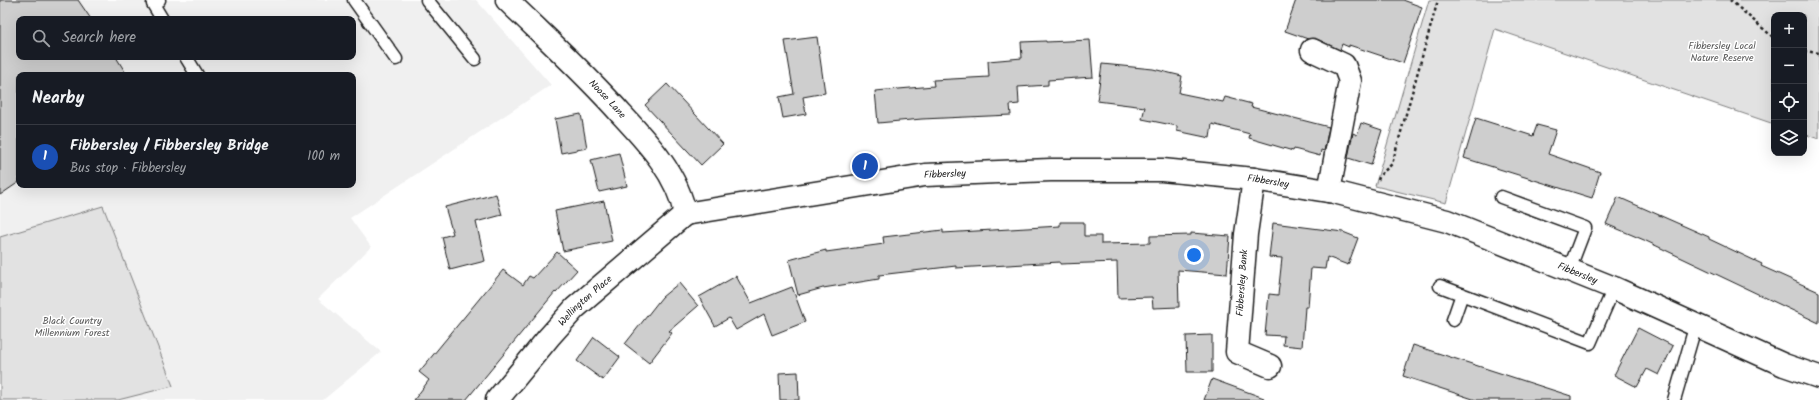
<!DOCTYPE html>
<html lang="en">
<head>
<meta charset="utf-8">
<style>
  :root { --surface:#171b24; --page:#20242c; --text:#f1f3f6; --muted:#9ea1a6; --line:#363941; --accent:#db2777 }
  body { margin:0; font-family:Kalam,sans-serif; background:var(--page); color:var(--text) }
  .controls { position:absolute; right:12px; top:12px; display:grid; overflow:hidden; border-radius:8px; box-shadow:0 4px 16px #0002 }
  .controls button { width:36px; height:36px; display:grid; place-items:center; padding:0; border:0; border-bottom:1px solid var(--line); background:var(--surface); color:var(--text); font:20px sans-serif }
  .you { position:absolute; left:1194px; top:255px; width:14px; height:14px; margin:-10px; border:3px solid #fff; border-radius:50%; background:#1a73e8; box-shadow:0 0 0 6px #1a73e833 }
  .badge { display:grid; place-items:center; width:26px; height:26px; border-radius:50%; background:var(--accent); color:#fff; font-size:13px; font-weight:700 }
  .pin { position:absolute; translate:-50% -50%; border:2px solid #fff; box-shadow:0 1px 4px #0006 }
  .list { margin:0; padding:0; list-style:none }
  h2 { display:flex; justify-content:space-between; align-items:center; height:52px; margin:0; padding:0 16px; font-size:17px }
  h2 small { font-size:13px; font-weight:400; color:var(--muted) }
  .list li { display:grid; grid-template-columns:26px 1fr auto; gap:12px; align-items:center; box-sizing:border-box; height:64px; padding:0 16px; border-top:1px solid var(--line) }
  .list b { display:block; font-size:15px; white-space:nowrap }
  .list p { margin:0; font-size:13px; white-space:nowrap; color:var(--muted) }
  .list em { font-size:13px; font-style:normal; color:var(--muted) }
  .icon { flex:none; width:22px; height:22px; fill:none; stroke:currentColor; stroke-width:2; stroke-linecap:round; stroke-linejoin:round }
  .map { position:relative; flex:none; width:1819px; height:400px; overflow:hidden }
  .search { position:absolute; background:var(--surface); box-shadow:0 4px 16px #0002; left:16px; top:16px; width:340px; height:44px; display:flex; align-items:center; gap:10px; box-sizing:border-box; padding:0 14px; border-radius:8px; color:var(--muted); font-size:15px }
  .panel { position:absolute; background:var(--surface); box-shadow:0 4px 16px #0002; left:16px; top:72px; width:340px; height:116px; border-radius:8px }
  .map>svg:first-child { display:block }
  .built { fill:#f0f0f0; fill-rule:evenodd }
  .green { fill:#e2e2e2; stroke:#7f7f7f }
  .building { fill:#cecece; stroke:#1c1c1c }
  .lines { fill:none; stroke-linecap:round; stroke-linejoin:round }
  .lane-casing { stroke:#1c1c1c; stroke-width:15 }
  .street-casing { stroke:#1c1c1c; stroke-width:25 }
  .secondary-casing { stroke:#1c1c1c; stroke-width:25 }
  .path { stroke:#1c1c1c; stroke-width:2.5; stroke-dasharray:3 3; stroke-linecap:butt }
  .lane { stroke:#fff; stroke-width:12 }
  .street { stroke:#fff; stroke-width:22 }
  .secondary { stroke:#fff; stroke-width:22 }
  .labels { text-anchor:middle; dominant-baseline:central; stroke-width:3; stroke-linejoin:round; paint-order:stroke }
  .park-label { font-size:10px; fill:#575757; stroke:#fff }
  .street-label { font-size:10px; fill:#1c1c1c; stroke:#fff }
</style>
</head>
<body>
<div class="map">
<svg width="1819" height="400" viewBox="0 0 1819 400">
  <rect width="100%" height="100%" fill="#fff"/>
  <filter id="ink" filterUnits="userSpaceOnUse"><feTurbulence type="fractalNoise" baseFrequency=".025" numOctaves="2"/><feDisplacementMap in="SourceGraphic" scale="8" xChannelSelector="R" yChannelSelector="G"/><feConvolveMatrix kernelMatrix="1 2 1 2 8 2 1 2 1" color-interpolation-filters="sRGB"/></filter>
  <g filter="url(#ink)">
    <path class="built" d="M0,0H476L551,85L350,218L371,247L318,299L381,352L323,400H0ZM19,19H353V57H19ZM19,75H353V185H19Z"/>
    <path class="green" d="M1429,0H1819V139L1804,134V15H1774V124L1495,29L1446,203L1375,186Z
      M103,206L173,386L118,400H0V237Z"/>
    <path class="building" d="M0,0H78L91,19H19V57H116L127,75H19V182L0,195Z
      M1296,0H1403L1422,7L1403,63L1349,45V47L1342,44L1340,50L1317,39H1308L1285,31Z
      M817,37L825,93L803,97L806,114L783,118L779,97L794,94L785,41Z
      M1090,40L1093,77L1048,80V85L1018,87L1019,104L1010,105L1011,115L922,119L878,123L875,91L934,86L933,80L989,77L988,61L1022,58L1021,42L1046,41V42Z
      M1102,64L1153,69L1182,76L1179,93L1223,102L1225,97L1252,104L1251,107L1329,127L1324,151L1321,150L1320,156L1294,149L1293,151L1249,138L1250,134L1212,124L1210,138L1177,131V126L1142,119L1145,107L1097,101Z
      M667,84L723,144L701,165L645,105Z
      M581,114L587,148L561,153L555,119Z
      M1476,118L1533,136L1537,125L1556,130L1548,154L1600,172L1592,198L1464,158Z
      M1361,123L1382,130L1371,165L1348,158L1353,133L1357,135Z
      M619,153L627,186L599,192L591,160Z
      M496,194L502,215L476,222L485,261L450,270L442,237L453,234L445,207Z
      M1618,197L1709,237V239L1762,264L1761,266L1819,292V323L1644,240L1606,224Z
      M604,201L612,241L563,251L555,211Z
      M1060,222H1084V236H1101V244L1150,243V236L1191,235V233L1230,236L1227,274L1178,270L1179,307L1153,308L1152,297L1118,298L1117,262L1060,264V262L956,268V266L879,275V279L823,288L798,295L789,260L826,250V252L884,244L883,237L943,230V233L1060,226Z
      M1273,223L1343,232L1358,238L1348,265L1327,257L1325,269L1311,268L1308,307H1305L1302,347L1283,345L1284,336L1265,335L1269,294L1278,295L1282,258L1269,257Z
      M557,252L577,270L556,293L555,292L466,400H414L429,380L419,372L503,270L523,285L529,276L533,278Z
      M736,276L751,303L792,287L805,322L772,335L764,314L736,330L729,318L715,326L699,297Z
      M679,283L698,306L669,331L672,333L649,363L625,344L662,297Z
      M1638,328L1673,346L1659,375L1647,369L1637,387L1614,375Z
      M1212,335V372H1187L1186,336Z
      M594,337L620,357L603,380L577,361Z
      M1413,345L1571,396V400H1476L1403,376Z
      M798,372L799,400H780L779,373Z
      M1212,379L1264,398L1263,400H1204Z"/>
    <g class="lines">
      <defs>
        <path id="lane" d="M159,0L153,4L162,19
          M354,0L396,59
          M427,0L475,59
          M186,57L197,75
          M1501,197L1585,228L1569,270
          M1440,286L1590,343L1614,288
          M1453,320L1462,294
          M1674,400L1696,324"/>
        <path id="street" d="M1312,50L1344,65L1350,81L1329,191
          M1254,179L1246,234L1237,352L1270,366"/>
        <g id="secondary">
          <path id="s1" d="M507,0C546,38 586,74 622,115C648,143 678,175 685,214"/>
          <path id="s2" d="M685,214L925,175L1051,170H1162L1254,179L1334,192L1447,221L1614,288L1784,365L1819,377"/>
          <path id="s3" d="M497,400L549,337L575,308L685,214"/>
        </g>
      </defs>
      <use href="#lane" class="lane-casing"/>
      <use href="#street" class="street-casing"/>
      <use href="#secondary" class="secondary-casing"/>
      <path class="path" d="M1730,0L1774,38
        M1804,51L1819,53
        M1378,180L1380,175L1392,164L1438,0"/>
      <use href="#lane" class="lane"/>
      <use href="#street" class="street"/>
      <use href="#secondary" class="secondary"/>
    </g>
  </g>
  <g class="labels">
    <g class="park-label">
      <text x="1722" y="46">Fibbersley Local<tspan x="1722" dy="12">Nature Reserve</tspan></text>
      <text x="72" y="321">Black Country<tspan x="72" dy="12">Millennium Forest</tspan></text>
    </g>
    <g class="street-label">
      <text stroke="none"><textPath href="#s1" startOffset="141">Noose Lane</textPath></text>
      <text stroke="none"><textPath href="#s2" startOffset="263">Fibbersley</textPath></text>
      <text stroke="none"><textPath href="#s2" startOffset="587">Fibbersley</textPath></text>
      <text stroke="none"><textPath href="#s2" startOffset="911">Fibbersley</textPath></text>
      <text transform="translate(1242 283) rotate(-86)">Fibbersley Bank</text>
      <text stroke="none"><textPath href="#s3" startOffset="133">Wellington Place</textPath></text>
    </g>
  </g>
</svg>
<div class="controls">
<button>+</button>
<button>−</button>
<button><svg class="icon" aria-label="locate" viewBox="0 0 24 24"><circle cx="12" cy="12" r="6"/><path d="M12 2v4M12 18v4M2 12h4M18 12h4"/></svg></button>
<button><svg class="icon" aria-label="layers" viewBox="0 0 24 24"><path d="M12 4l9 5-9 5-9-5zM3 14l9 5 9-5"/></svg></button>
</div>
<div class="you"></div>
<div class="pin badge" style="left:865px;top:166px;background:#1a4fb4">1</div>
<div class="search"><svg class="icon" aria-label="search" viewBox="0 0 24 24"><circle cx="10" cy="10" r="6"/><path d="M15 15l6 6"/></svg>Search here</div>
<section class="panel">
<h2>Nearby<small></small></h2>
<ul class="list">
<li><span class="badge" style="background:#1a4fb4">1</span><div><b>Fibbersley / Fibbersley Bridge</b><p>Bus stop · Fibbersley</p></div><em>100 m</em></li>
</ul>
</section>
</div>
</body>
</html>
